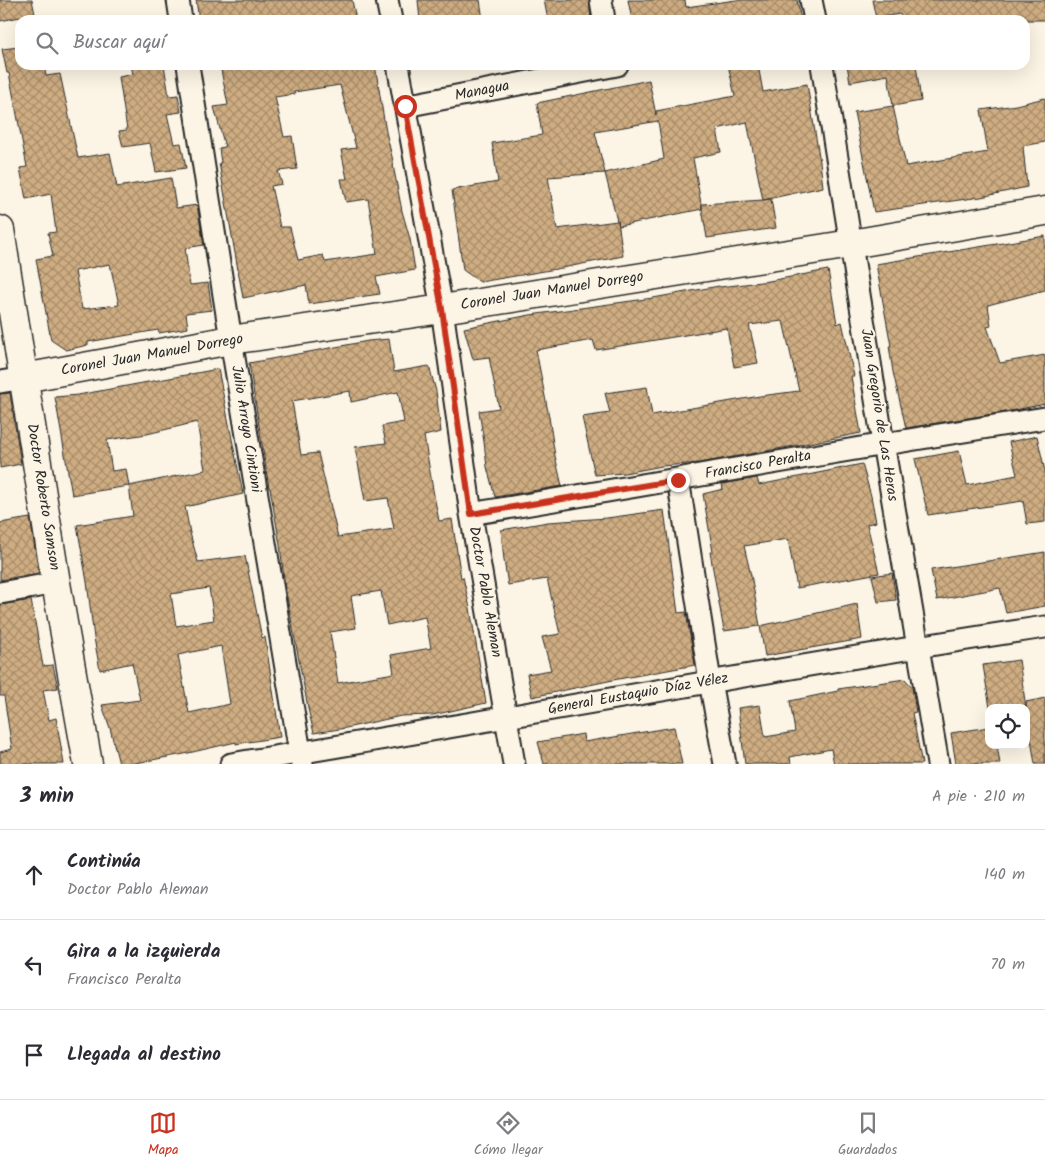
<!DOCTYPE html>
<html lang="es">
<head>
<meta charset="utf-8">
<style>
  :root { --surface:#fff; --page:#f2f2f3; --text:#2b2b33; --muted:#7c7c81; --line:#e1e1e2; --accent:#c8321e }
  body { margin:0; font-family:Kalam,sans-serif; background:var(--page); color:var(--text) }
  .controls { position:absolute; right:15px; bottom:15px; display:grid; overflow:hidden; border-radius:10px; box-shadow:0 5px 20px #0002 }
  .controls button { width:45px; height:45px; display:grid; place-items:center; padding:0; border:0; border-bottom:1px solid var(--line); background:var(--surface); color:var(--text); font:25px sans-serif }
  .stop { position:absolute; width:15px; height:15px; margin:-11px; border:4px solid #c8321e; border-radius:50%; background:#fff }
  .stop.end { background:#c8321e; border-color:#fff; box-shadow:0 1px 5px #0008 }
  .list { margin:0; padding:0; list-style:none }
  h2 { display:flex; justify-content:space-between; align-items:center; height:65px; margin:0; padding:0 20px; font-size:21px }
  h2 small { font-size:16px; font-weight:400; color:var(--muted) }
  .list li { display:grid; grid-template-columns:32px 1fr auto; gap:15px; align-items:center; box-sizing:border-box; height:90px; padding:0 20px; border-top:1px solid var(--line) }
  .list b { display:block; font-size:19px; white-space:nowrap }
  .list p { margin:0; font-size:16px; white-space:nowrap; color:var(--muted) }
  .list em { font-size:16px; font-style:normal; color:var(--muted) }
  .icon { flex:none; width:28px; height:28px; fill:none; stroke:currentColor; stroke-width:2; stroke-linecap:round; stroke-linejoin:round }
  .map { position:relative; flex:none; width:1045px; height:764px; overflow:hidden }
  .search { position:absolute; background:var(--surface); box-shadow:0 5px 20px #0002; left:15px; right:15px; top:15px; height:55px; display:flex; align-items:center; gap:12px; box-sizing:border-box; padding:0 18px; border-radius:15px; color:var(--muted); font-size:19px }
  .sheet { height:335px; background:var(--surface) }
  nav { display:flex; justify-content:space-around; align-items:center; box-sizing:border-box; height:70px; border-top:1px solid var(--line); background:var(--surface); font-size:14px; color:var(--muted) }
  nav a { display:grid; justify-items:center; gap:2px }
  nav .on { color:var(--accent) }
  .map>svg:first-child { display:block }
  .building { fill:url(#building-cross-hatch); stroke:#2b2b2b; fill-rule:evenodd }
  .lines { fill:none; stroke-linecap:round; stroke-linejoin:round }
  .street-casing { stroke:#2b2b2b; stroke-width:25 }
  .secondary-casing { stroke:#2b2b2b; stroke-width:31 }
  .street { stroke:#fcf5e5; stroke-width:21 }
  .secondary { stroke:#fcf5e5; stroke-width:28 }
  .route { stroke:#c8321e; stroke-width:6 }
  .labels { text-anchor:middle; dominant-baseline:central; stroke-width:4.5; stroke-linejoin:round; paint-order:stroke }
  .street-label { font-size:15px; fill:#2b2b2b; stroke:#fcf5e5 }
</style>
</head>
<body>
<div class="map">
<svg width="1045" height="764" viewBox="0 0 1045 764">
  <defs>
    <pattern id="building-cross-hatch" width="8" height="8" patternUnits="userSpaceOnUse" patternTransform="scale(1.25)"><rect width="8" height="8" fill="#cfad82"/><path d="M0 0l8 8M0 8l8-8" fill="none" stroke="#a88d6b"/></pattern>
  </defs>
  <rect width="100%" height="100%" fill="#fcf5e5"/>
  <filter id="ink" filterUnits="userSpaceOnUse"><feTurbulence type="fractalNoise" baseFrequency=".02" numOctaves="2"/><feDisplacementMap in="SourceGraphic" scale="10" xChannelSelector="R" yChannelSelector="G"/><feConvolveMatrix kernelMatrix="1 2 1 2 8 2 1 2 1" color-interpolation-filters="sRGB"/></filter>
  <g filter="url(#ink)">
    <path class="building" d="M0,0H32L35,14L0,21Z
      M196,0H352L356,20H199Z
      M418,0H480L483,20H420Z
      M544,0H589L591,20H548Z
      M628,0H685L686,7L736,0H797L801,20H632Z
      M872,0H1045V20H902L900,14L876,18Z
      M19,47L20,65H44L46,76L60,74L78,158L110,153L117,187L171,178L176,208L197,205L204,245L185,248L190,285L208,283L212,310L186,313L188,328L159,333L158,330L88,342V345L66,350L51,340L36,259L53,256L48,233L56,232L51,194L26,199L20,168L27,167L9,73H7L2,49ZM110,264L119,305L82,309L75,271Z
      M131,65H164L169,96L178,95L181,112L167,114L174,144L181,143L186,168L156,172L150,143L123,147L119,131L127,130L119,77L133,74Z
      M220,65H259L260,68L280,65H375L386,132L394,165H393L402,211L410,239L415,270L376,277L380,294L309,304L306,285L243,298L219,163H221L219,148L225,147L214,107L228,105ZM340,85L356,148L341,150L347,179H341L346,202L368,199L377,254L325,262L323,255L298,260L290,227H280L271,186L282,184L278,171L297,169L292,136L284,137L275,97L295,94L294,92Z
      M728,65H758L763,92L807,84L820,162L823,187L763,200L771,199L776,228L707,238L702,209L619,226L618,221L623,256L562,268L480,282L463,270L452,190L498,182L492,143L542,135L537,103L649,80L656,115V111L735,96ZM658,121L664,159L605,173L595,132ZM747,122L763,200L702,204V209L693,158L721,152L717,129ZM605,173L617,221L557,229L548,177Z
      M847,65H916L921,101L893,106L888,75L850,82Z
      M1045,98V142L1023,146L1027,187L981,197L874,212L854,112L893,106L906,166L988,152L981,110L1016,105Z
      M1045,236V290L988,305L991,326L987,327L1000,363L1045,355V404L1005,412L906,428L893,372L889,346H891L876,264Z
      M828,270L837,324L842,322L854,376H851L861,433L794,446L700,463L662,466L625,473L595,475L582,417L610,413L605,393L647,387L652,415L760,396L799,391L783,321L749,325L758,363L734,367L727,328L596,350L593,340L536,350L549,417L555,456L562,486L495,497L487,467L484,442L479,411L499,408L489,357L473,359L464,328L530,315L653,298L719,286L720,287L769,281Z
      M389,339L394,372L429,366L436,391L441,432L424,436L433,490L439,521L452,519L461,578L463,577L470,608L486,703L433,715L401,716L346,728L314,733L309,713L285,587L280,545L270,488H269L249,363L368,341ZM350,391L351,402L398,392L404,422L382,426L386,443L355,447L365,501L388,498L394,529L338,537L318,453L301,455L292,401ZM381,591L387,625L425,617L431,648L391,655L394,673L338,683L330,632L356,628L351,596Z
      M218,369L243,494L185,507L190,533L198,562L245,556L262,638L265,637L280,737L236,744V742L184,754L130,764H119L110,728L102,705L140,700L132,663L100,670L94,638L87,582L77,525L133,516L129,486L72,495L55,397L78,395ZM197,422L205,470L129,486L126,469L112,471L107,440L147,434ZM209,588L214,620L176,626L171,594ZM221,646L230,704L189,713L178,655Z
      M10,393L21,464L0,468V394Z
      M1037,436L1045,471V522L1027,524L1023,501L928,515L915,459L959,451L967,485L1017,475L1009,442Z
      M862,464L871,496L876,522L867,524L879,573L797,588L788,539L744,546L752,580L760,626L724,631L710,552H713L703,494L723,489L722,484L757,478L759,485Z
      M664,510L678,613L686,612L695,665L613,680L532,697L527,674L551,670L542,637L560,634L547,579L508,585L504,560L501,530L548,522L607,518Z
      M30,518L39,573L0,580V523Z
      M1045,552V606L1006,613L1000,588L937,600L931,570Z
      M892,573L896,600L878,602L872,576Z
      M31,600L43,666L53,665L58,688L43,690L49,720L56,718L64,764H0V752L12,749L4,696H0V605Z
      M857,604L862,639L765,656L760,626Z
      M1019,660L1026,708H990L983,665Z
      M905,679L912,687L916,712L912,713L922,764H834L831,749L790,757L791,764H745L738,708L760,705L765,737L795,732L790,701L838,691V689Z
      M1045,698V764H1035L1028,721H1026V702Z
      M674,727L682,764H544L538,742L583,734L584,742Z
      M989,727V745H997L1000,764H956L951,733Z"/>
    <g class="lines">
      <defs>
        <path id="street" d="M178,0L181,20
          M387,0L391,20
          M601,0L604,20
          M811,0L815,20
          M188,65L231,340L302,764
          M398,65L442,309L471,514L514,764
          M822,65L883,443L938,764
          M405,106L617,65
          M0,382L24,378
          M678,479L710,681L725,764
          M471,514C663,482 853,448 1045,418
          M0,593L56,583
          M231,764C325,749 419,732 513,716C690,685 867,654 1045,627"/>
        <path id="secondary" d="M0,230L56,583L88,764
          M24,378L231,340L442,309L851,244L1045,211"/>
      </defs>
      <use href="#street" class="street-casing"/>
      <use href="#secondary" class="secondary-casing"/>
      <use href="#street" class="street"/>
      <use href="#secondary" class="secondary"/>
    </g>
  </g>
  <g class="lines" filter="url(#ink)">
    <path class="route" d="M405,106L442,309L471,514L678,480"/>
  </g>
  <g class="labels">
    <g class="street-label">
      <text transform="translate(482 91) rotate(-11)">Managua</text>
      <text transform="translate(552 291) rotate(-9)">Coronel Juan Manuel Dorrego</text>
      <text transform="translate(152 355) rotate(-10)">Coronel Juan Manuel Dorrego</text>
      <text transform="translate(879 415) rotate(81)">Juan Gregorio de Las Heras</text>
      <text transform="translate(246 429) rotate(81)">Julio Arroyo Cintioni</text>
      <text transform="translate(758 465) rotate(-10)">Francisco Peralta</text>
      <text transform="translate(43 497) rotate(81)">Doctor Roberto Samson</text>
      <text transform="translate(485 592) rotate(80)">Doctor Pablo Aleman</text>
      <text transform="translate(638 694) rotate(-10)">General Eustaquio Díaz Vélez</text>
    </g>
  </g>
</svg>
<div class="controls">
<button><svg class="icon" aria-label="locate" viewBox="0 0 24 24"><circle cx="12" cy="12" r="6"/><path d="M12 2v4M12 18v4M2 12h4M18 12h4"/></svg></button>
</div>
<div class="stop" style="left:405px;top:106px"></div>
<div class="stop end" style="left:678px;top:480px"></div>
<div class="search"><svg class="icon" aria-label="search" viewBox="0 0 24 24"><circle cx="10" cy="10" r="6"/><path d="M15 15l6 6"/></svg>Buscar aquí</div>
</div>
<section class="sheet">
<h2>3 min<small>A pie · 210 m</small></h2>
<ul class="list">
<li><svg class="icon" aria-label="ahead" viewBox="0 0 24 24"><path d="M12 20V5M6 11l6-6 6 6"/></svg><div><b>Continúa</b><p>Doctor Pablo Aleman</p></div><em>140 m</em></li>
<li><svg class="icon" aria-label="left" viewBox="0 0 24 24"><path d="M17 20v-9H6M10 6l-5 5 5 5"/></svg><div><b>Gira a la izquierda</b><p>Francisco Peralta</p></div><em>70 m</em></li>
<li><svg class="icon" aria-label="arrive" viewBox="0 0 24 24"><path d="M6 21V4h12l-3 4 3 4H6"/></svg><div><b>Llegada al destino</b></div></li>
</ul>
</section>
<nav>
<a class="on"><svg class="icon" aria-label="map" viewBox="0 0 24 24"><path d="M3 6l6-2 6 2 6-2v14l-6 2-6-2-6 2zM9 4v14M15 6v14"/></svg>Mapa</a>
<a><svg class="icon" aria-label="directions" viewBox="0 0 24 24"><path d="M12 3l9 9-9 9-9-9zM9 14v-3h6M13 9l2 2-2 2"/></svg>Cómo llegar</a>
<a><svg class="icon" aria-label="saved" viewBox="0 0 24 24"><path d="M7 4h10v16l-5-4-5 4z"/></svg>Guardados</a>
</nav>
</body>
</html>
